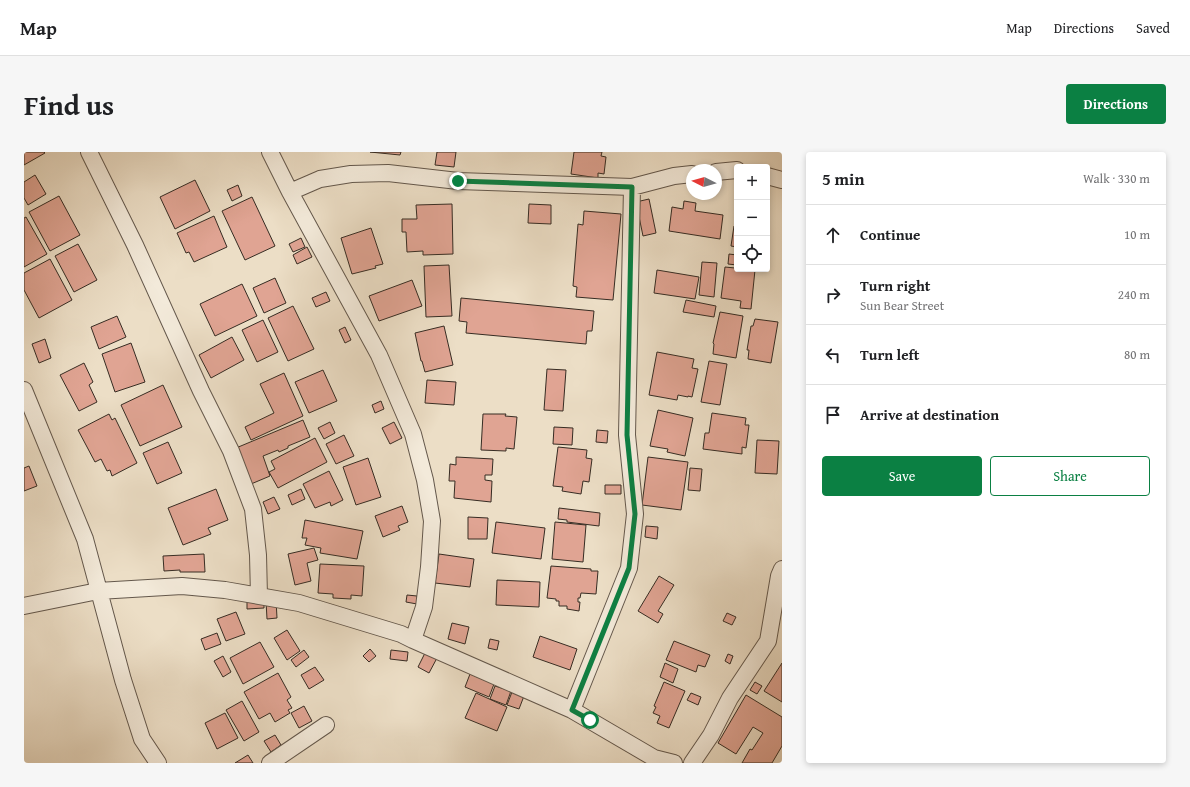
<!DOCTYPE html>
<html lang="en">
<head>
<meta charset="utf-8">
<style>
  :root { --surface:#fff; --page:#f6f6f6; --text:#202124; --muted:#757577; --line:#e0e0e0; --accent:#0b8043 }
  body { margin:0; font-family:"Gentium Book Plus",serif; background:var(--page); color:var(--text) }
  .controls { position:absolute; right:12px; top:12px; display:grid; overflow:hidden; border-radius:4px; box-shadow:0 2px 6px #0003 }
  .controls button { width:36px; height:36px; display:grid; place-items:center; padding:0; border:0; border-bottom:1px solid var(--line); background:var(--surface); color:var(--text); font:20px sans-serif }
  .compass { position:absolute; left:662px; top:12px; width:36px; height:36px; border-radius:50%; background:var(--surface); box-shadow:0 2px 6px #0003; rotate:276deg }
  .stop { position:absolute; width:12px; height:12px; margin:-9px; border:3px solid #0b8043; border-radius:50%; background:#fff }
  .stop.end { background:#0b8043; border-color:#fff; box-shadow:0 1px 4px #0008 }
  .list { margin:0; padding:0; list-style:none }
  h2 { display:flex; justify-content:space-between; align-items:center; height:52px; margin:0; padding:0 16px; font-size:17px }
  h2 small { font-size:13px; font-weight:400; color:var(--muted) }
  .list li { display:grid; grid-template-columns:26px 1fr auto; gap:12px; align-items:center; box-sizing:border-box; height:60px; padding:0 16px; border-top:1px solid var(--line) }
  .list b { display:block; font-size:15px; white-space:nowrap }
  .list p { margin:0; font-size:13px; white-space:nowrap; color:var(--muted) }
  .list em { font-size:13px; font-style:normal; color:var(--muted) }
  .actions { display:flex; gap:8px; padding:12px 16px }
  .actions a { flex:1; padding:9px 0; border:1px solid var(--accent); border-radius:4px; text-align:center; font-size:14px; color:var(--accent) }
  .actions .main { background:var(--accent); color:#fff }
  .icon { flex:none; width:22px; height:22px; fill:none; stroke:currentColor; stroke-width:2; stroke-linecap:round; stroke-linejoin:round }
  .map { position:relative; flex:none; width:758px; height:611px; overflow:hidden; border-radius:4px }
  header { display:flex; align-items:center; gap:24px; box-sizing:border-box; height:56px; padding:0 20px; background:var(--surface); border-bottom:1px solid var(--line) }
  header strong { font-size:19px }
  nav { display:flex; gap:22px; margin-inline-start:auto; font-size:14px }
  .intro { display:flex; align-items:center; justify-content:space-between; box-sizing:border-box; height:96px; padding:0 24px }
  h1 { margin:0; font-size:28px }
  .button { padding:10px 18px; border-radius:4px; background:var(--accent); color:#fff; font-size:14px; font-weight:700 }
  main { display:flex; gap:24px; padding:0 24px }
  aside { flex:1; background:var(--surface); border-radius:4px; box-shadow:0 2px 6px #0003 }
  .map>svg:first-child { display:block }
  .building { fill:#e0a493; stroke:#362c23 }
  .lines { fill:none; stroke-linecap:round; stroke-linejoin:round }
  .street-casing { stroke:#64584c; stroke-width:18 }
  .street { stroke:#f3eada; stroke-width:16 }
  .route { stroke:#0b8043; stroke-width:5 }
</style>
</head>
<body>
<header>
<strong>Map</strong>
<nav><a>Map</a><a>Directions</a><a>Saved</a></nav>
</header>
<div class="intro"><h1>Find us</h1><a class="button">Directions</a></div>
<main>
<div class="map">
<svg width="758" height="611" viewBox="0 0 758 611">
  <rect width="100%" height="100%" fill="#ecdec6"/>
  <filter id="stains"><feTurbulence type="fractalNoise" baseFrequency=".005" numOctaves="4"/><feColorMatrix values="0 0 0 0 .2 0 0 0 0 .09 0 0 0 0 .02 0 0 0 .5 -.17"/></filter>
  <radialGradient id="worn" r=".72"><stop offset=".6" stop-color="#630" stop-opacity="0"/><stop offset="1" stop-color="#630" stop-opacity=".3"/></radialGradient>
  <path class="building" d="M0,0H20L21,1L0,13Z
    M346,0H377L376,3Z
    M413,0H432L430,15L411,13Z
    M550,0H578L577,4L582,5L580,22L574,21V26L547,22Z
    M11,23L22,42L4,53L0,46V30Z
    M171,28L186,59L151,77L136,45Z
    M214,33L218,44L208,49L203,38Z
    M35,44L56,83L26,99L5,60Z
    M228,45L251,94L221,108L198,59Z
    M625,47L632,81L619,84L612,50Z
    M660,49L672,51L671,59L699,63L696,87L645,79L648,55L659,57Z
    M428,52L429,102L399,103V99L383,100L382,80H378V67H393L392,53Z
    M505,52L527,53V72L504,71Z
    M560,59L597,62L589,148L552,145L553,135L549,134L554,72L559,73Z
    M190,64L203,95L170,110L165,100L162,101L153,81Z
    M2,65L23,102L0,115V66Z
    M710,74H713V95L707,94Z
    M347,76L359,112L351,114L352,116L328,122L317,86Z
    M277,86L281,95L269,100L265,92Z
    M54,92L73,128L50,140L31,104Z
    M283,95L288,105L273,112L269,103Z
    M705,102L713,103V113L704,112Z
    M26,107L48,148L15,166L0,138V121Z
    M678,110L693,111L690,145L675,143Z
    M425,113L428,164L402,165L400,114Z
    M701,115L731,118L727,157L716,156L717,149L697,146Z
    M633,118L675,125L671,147L630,141Z
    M251,126L262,151L240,161L229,136Z
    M388,128L398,154L355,169L345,144Z
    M218,132L233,164L191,184L176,152Z
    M302,140L306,149L292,155L288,146Z
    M437,146L570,159L568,179H563L562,192L442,181L443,170L435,169Z
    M662,148L692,154L690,165L659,160Z
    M269,154L290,197L264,209L244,166Z
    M696,160L719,164L712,206L689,202L690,192L689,191Z
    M93,164L102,185L75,197L67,175Z
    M731,167L754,170L747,211L724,207L725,198H723L727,174H729Z
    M239,168L254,200L233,210L218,178Z
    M420,174L429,213L401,220L398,209H397L391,181Z
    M321,175L327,188L321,191L315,178Z
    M208,185L220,208L187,226L175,203Z
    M21,187L27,206L15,211L8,192Z
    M107,191L121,230L91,240L78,202Z
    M633,200L670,207L668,216L674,217L668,245L664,244V245L654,243L653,248L625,243Z
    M685,209L703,212L696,253L677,250Z
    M60,211L69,230L65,233L73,250L55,259L36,223Z
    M523,217L542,218L539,259L520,258Z
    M299,218L313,249L285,261L271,230Z
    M260,221L279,264L227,288L221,275L250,261L236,232Z
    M403,228L432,230L430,253L401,251Z
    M139,233L158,275L116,294L97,253Z
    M357,249L360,257L351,261L348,253Z
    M634,258L669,266L661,304L643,300L644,297L626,294Z
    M688,261L722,266L721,273H725L722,296L718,295V302L679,297L681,281H685Z
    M85,262L88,268L91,266L113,311L88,324L86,318L83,319L77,307L71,310L54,278Z
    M459,262H482L481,264L493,265L490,297L482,296V299L457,298Z
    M279,268L286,285L264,294V296L255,300L254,298L239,304L246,324L227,332L212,296Z
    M306,270L311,281L300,287L294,276Z
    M370,270L378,286L366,292L358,276Z
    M530,275L549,276L548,293L529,292Z
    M573,278L584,279L583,291L572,290Z
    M320,283L330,304L312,312L302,292Z
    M291,286L303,310L254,336L245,320L251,317L247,309Z
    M733,288L755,289L753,322L731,321Z
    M144,290L158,321L133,332L119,301Z
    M534,295L563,298L562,306L568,307L565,330L559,329L557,342L538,339L539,335L529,334Z
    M432,305L469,307L468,323H461V328L468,329L467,350L430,346L431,329H425L426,312L432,313Z
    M624,305L664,310L657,358L618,353Z
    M344,306L357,345L332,353L319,315Z
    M5,314L13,334L0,339V316Z
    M666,316L678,317L676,339L664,338Z
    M305,319L319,348L307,354L306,350L291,356L279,332Z
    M581,333H597V342H581Z
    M192,337L204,368L184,376L187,382L159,393L144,356Z
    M277,337L281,347L268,353L264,343Z
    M250,345L256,357L244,362L239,350Z
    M378,354L384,370L374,374L376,378L359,385L351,364Z
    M535,356L576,361L575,374L543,370V368L534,367Z
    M444,365L464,366L463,387H444Z
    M281,368L339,379L333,407L296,401L297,396L281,393L283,386H278Z
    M472,370L521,376L517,407L468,401Z
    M531,370L562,373L559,410L528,407Z
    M622,374L634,375L633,387L621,385Z
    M290,396L294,408L283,411L287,429L271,433L264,402Z
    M180,402L181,420H156V418L140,419L139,404Z
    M415,402L450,407L446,435L411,431Z
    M296,412L340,414L338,444L327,443V447L309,446V442L294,441Z
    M527,414L567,417V419H574L572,442L557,441L556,446H554V450H556L555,459L543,457V454H535V449H532V447L523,446Z
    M635,424L650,433L634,459L639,462L634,471L614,459Z
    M473,428L516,430L515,455L472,453Z
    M383,443L393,444V452L382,450Z
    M223,448H240V456L223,457Z
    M252,448L253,466L243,467L242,449Z
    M212,460L221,482L202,489L193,467Z
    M703,461L712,465L708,473L699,469Z
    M428,471L445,475L441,492L424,487Z
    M263,478L276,499L263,508L250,486Z
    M193,481L197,492L181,498L177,487Z
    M516,484L553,497L546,518L509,505Z
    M466,487L475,489L473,498L464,496Z
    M650,489L686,503L681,515L674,513L672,520L642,508Z
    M236,490L250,515L219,532L206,506Z
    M346,497L352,504L345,510L339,504Z
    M280,498L285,505L272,515L267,508Z
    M367,498L384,500L383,509L366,507Z
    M401,501L413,506L405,521L394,515Z
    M704,502L709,504L706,512L701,509Z
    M199,504L207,520L199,525L190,509Z
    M641,511L654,517L649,531L636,525Z
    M758,511V550L740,539Z
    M291,515L300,528L285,537L277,523Z
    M254,521L267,545L263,548L268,556L264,558L266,561L251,570L246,561L235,567L220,540Z
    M446,522L470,532L465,545L441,535Z
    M640,530L661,539L645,576L633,571L636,564L629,561L632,555L630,554Z
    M731,530L738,534L733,542L726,538Z
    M471,534L487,539L482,553L466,547Z
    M488,540L500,544L495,557L483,553Z
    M452,541L483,555L473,579L441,566Z
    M667,541L677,545L674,553L663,548Z
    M722,543L758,565V594L748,611H718L726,597L728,598L739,581L729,575L712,602L694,591Z
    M218,549L235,580L220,589L202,558Z
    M280,554L288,569L275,576L267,561Z
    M201,561L214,586L193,597L181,571Z
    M251,583L257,593L247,600L240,589Z
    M224,603L229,611H211Z"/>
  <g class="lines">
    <defs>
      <path id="street" d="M65,0L111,93L177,239L207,299L229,357L234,403L235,444
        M246,0L266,40L355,203L389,282L401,328L408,369L405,415L400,455L389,488
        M692,20L713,18
        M743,24L758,28
        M266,40L296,27L327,22L364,21L434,29L608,35L650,24L668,22
        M0,238L61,387L99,528L118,587L134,611
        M0,454L74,439L158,434L201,438L275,451L377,482L389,488L548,558L630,606L650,611
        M548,558L605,416L611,362L603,283L608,35
        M246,611L302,573
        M668,611L687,583L706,546L744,489L755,424L758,417"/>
    </defs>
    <use href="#street" class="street-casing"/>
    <use href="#street" class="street"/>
  </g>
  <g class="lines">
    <path class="route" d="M434,29L608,35L603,283L611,362L605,416L548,558L566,568"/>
  </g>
  <rect width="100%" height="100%" filter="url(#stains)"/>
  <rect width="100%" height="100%" fill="url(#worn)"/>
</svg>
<div class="controls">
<button>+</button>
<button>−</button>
<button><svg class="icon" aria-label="locate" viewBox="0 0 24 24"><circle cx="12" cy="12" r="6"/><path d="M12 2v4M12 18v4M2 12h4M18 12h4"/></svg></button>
</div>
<svg class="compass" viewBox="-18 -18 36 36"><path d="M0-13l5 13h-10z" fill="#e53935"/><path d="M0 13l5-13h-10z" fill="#757577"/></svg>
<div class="stop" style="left:566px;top:568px"></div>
<div class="stop end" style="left:434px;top:29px"></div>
</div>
<aside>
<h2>5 min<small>Walk · 330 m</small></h2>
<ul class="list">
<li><svg class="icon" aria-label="ahead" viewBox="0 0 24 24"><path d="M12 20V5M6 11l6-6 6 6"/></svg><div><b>Continue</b></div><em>10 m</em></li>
<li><svg class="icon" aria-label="right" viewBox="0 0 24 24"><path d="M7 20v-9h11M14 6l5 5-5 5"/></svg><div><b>Turn right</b><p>Sun Bear Street</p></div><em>240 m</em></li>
<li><svg class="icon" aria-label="left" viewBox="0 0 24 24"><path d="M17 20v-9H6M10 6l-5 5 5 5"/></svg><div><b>Turn left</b></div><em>80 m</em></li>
<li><svg class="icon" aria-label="arrive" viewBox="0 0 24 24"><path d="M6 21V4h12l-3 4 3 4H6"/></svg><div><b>Arrive at destination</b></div></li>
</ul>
<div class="actions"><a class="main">Save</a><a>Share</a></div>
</aside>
</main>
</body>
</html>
